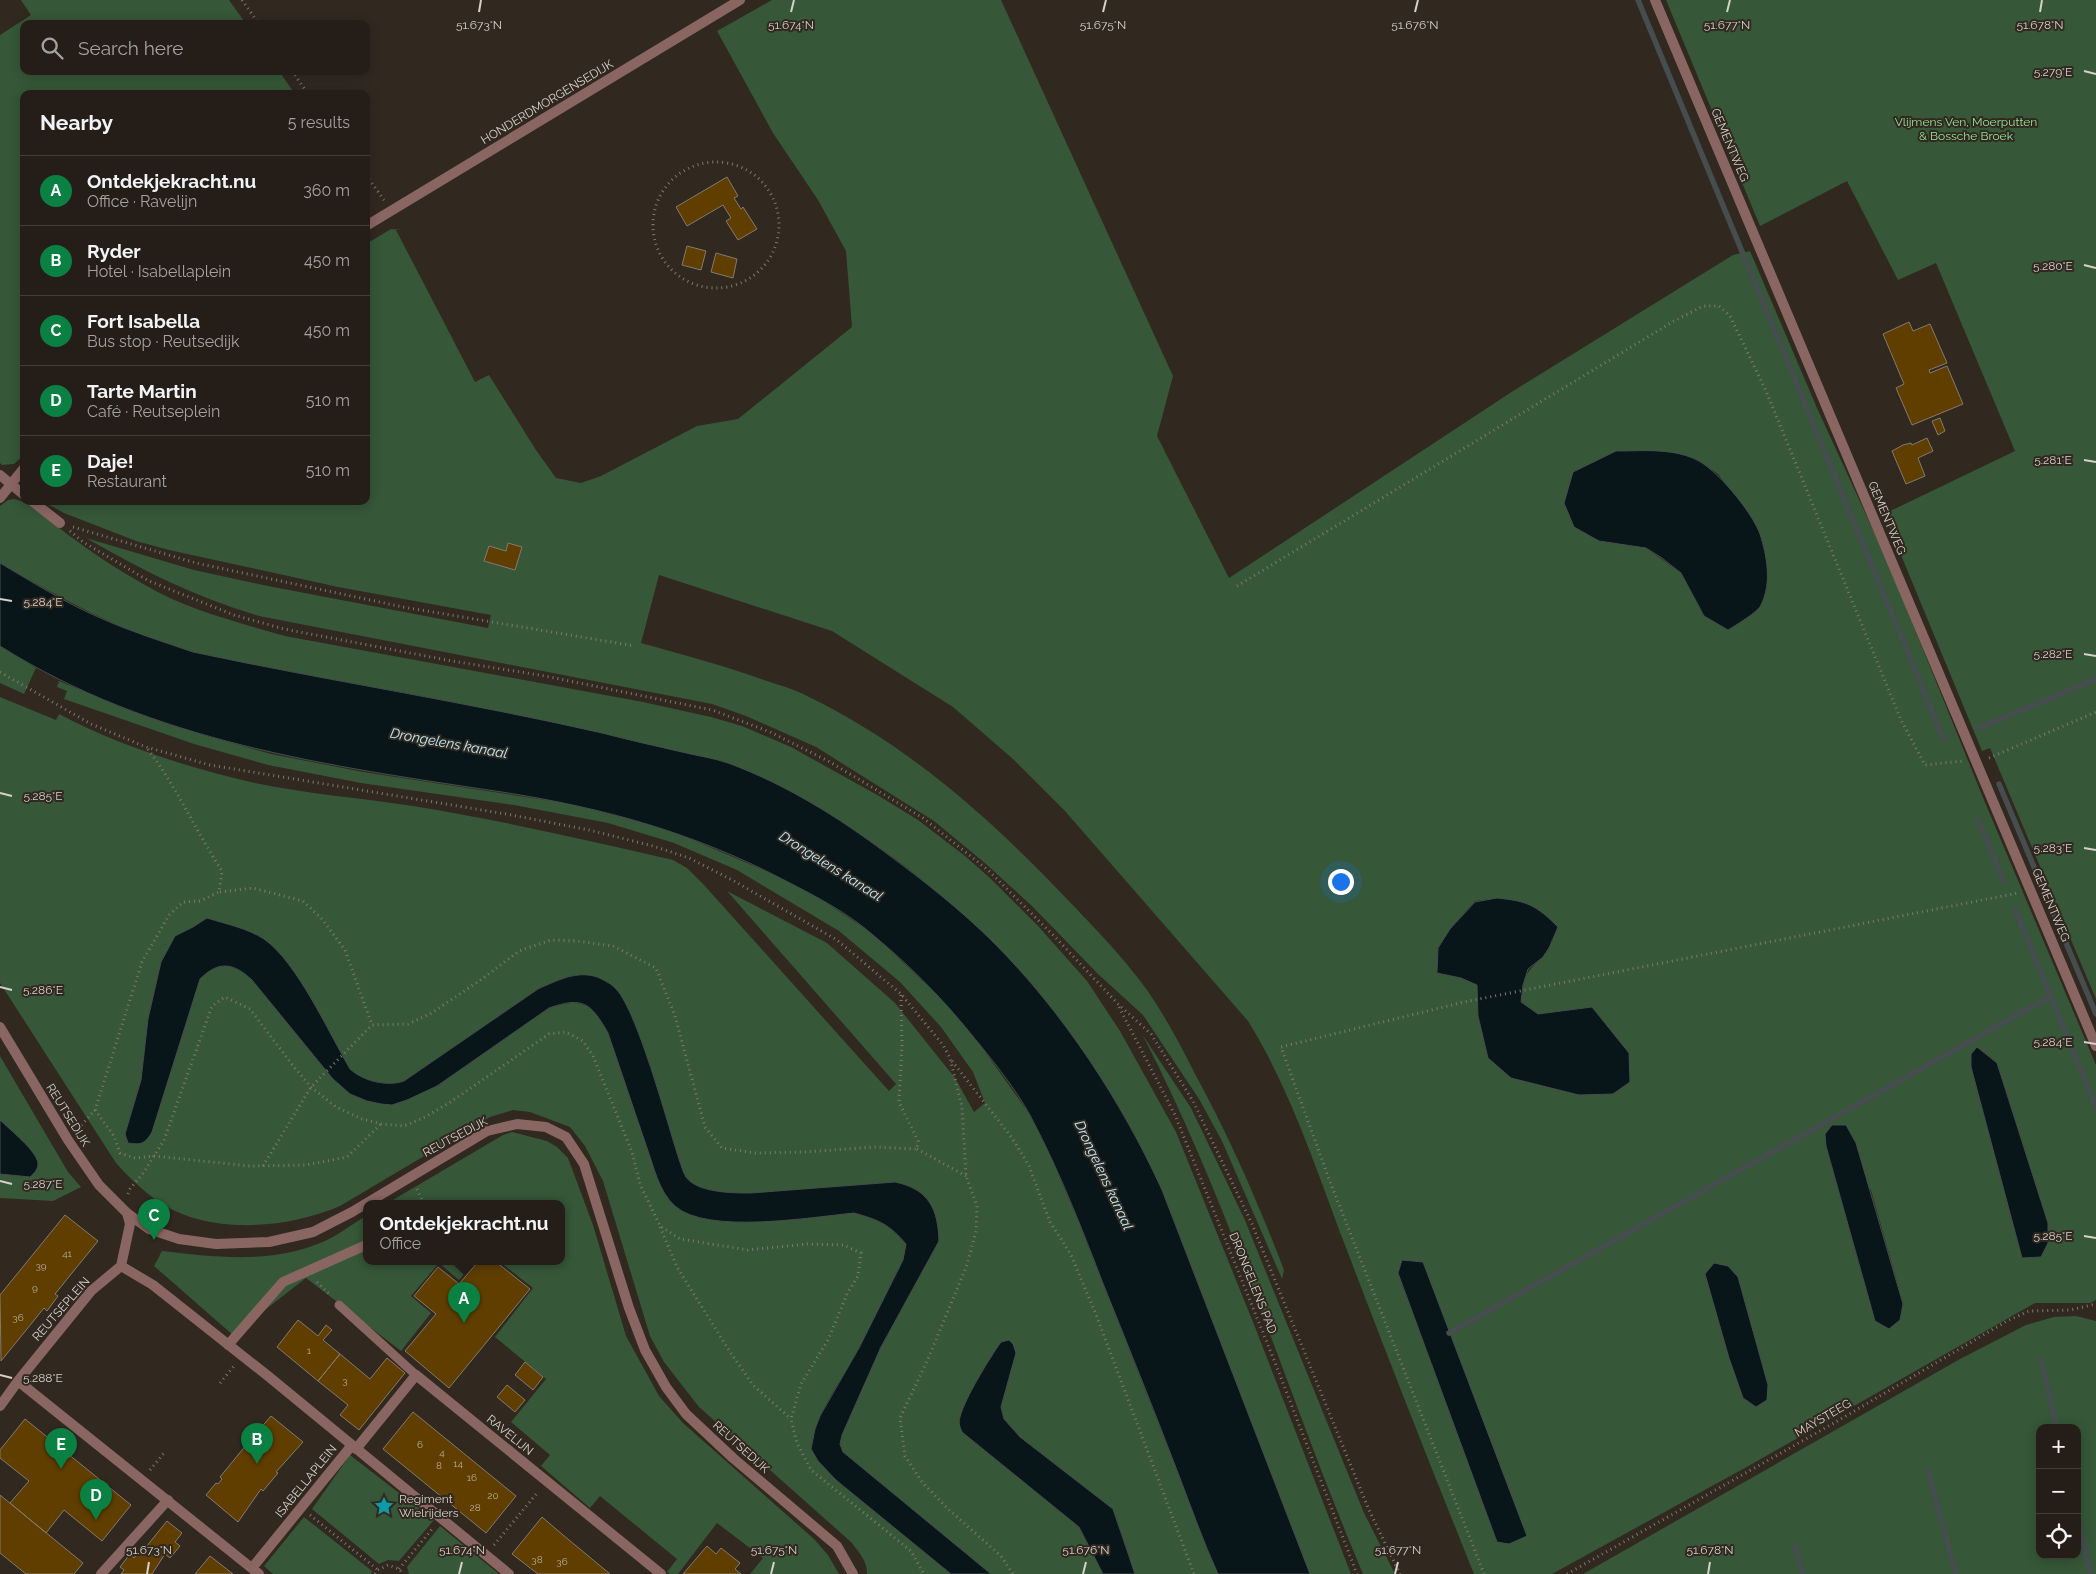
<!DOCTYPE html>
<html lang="en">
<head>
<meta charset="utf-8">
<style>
  :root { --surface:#251e18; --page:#2d2721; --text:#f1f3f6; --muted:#a3a2a2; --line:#423c37; --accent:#0b8043 }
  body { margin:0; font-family:Raleway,sans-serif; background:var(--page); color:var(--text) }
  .controls { position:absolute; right:15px; bottom:15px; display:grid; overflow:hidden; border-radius:10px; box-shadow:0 2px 12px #0003 }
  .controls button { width:45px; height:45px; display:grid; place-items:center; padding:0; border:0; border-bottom:1px solid var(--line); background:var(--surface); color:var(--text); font:25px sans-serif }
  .you { position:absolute; left:1340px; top:881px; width:18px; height:18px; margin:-12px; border:4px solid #fff; border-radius:50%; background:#1a73e8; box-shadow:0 0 0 8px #1a73e833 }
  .badge { display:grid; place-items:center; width:32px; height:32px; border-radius:50%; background:var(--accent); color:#fff; font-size:16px; font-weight:700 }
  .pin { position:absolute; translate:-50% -41px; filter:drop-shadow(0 1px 2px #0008) }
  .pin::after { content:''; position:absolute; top:26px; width:18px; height:15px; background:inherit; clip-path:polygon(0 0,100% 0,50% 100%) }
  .popup { position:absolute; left:363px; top:1200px; width:202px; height:65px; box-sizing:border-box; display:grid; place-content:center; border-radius:10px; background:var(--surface); filter:drop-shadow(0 1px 4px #0005); font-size:16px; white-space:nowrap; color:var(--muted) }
  .popup b { font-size:19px; color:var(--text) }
  .popup::after { content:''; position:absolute; left:50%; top:100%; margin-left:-10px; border:10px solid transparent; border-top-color:var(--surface) }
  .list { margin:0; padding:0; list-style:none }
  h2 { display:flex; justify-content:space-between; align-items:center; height:65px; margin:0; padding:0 20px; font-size:21px }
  h2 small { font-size:16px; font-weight:400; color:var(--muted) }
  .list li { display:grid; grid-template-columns:32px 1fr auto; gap:15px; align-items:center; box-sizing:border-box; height:70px; padding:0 20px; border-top:1px solid var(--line) }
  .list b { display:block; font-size:19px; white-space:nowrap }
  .list p { margin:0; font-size:16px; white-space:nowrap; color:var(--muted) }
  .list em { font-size:16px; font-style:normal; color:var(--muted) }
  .icon { flex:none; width:28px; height:28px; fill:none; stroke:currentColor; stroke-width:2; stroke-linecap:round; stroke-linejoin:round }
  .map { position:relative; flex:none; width:2096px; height:1574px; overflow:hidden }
  .search { position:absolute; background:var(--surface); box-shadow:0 2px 12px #0003; left:20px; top:20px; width:350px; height:55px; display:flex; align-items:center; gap:12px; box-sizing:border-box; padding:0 18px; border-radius:10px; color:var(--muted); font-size:19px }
  .panel { position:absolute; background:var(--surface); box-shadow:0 2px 12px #0003; left:20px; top:90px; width:350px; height:415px; border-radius:10px }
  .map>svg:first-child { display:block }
  .green { fill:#365738; fill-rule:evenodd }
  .water { fill:#081519; stroke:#464d4e }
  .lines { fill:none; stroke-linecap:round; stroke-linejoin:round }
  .stream { stroke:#464d4e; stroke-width:5.5 }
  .building { fill:#5f3e00; stroke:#837b6f }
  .path { stroke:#7f7871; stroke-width:3; stroke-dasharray:1 4; stroke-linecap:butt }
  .lane { stroke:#8a6663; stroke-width:9 }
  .street { stroke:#8a6663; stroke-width:10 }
  .ticks { fill:none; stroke:#d6d0cb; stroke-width:2 }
  .labels { text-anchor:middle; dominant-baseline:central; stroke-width:4; stroke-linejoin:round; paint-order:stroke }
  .number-label { font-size:10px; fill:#b8ac98 }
  .street-label { font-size:12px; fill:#d6d0cb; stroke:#312820 }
  .park-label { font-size:12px; fill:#94e799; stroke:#312820 }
  .poi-label { font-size:12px; fill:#d6d0cb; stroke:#312820; text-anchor:start }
  .water-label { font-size:14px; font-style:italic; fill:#bcedfb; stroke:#312820 }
  .ticks-label { font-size:12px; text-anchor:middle; fill:#d6d0cb; stroke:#312820; stroke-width:4; stroke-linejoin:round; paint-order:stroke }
</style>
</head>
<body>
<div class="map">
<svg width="2096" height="1574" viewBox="0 0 2096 1574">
  <rect width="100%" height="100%" fill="#312820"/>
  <path class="green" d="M21,0H229L246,24H24V71H279L295,94H24V455L14,464L2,465L0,463V35L31,15Z
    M772,0H1001L1173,376L1157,436L1229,578L1513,391L1733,255L1750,251L1817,408L1886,558L1984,800L2096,1065V1300L2090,1303H2035L1752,1464L1552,1574H1474C1431,1467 1389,1361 1348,1253C1318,1175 1292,1092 1248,1021L1065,811L1013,759L953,707L832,631L659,575L641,643C684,655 726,666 767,681C781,686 795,689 807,696C907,744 990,818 1066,898C1094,927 1123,957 1147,990C1165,1016 1180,1044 1194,1072C1229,1136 1258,1202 1284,1270L1282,1279L1222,1141L1199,1099L1143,1015L1098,974L1032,906L986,864L934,821L816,747L746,716L712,704L259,616C196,597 143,571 86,538L194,570L268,586L488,628L491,615L338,587L169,550L136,541L64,513L42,501H366V244L391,229L403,230H396L475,382L489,375L536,450L556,478L581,483L601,476L697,426L738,419L852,327L846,251L818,200L773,133L717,31ZM1696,459L1718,474L1741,504L1760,533L1704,616L1681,573L1646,548ZM1497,898L1543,957C1524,973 1524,978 1521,1002L1538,1014L1592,1007L1483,1032L1478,1016L1477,985L1461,978L1437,973L1438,948L1450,929L1475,901ZM1977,1047L1997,1063L2048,1223V1243ZM1825,1134L1871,1190L1903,1303L1900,1320L1875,1321L1826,1146ZM1402,1260L1449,1333L1526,1536L1497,1542L1398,1273Z
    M1666,0H2096V999L1990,748L1982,751L1884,514L2015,451L1936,263L1898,280L1847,181L1760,226Z
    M14,499C33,503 57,528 74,539C97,556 120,571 145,585C185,609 240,623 285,636L643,702L711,717L742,726L791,747L879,796L918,820L965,856L990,878L1039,927L1087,981L1120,1031L1176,1132L1253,1322L1351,1574H1310L1162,1190C1100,1055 1011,944 891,856C839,818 784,785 724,762C626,740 529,718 431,698C352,681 270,673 193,652C123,633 62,599 0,563V506L8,500Z
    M0,646L36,668L24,694L0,683Z
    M59,681L129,710L197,733L271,754L363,772L572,804L611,812L677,833L775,875L816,896L872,933L944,1001L981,1046L1028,1112L1050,1155L1079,1223L1218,1574H1135L1113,1509L1020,1437L1004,1419L1001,1407L1003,1397L1001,1342L959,1419L962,1432L1079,1527L1103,1574H991L843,1452L840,1444L842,1435L881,1347L939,1241L895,1182L751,1193C734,1193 697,1193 686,1177C683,1172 681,1165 679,1159C668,1125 636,1005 614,987C610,983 602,979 597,977C577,970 556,981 538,989L404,1081C387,1087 363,1081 350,1069L297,976L278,952L249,932L207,918L193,927L175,936L161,962L148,1019L141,1080L125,1134L128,1143L200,979C218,961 233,962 252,980L333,1079L350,1094L392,1105L407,1100L437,1086L549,1008C583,997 591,1003 608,1033L654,1168L730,1222L854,1213C879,1220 889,1225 907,1244L903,1260C888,1290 875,1320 859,1350C841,1381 815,1413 811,1449L836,1480L951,1574H867C868,1562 858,1551 851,1542L699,1407L664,1362L650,1336L603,1181L585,1146L570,1127L530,1112L513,1110L490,1117L340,1206C293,1226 231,1233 182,1214C156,1204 134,1183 116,1163L0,983V697L56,720L59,714C117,745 192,769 255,783C307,794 361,798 413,806C500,820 587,840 673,860L687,868L704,885L889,1091L896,1084L727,891L827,943L895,1003L955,1078L974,1112L985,1103L973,1072L941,1027L900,982L839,931L737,870L674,843L608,823L514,805L361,783L268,765L194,744L64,699L67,691L57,687Z
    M1142,1034L1191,1108L1244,1218L1364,1513L1395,1574H1363C1287,1395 1232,1207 1142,1034Z
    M0,1056L68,1172L81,1187L53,1201L0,1198V1174L30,1177L33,1154L0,1120Z
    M512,1132L547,1141L557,1147L568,1158L593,1225L626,1336L659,1396L683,1423L814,1539L828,1555L839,1574H750L763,1558L717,1523L678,1574H670L667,1572L677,1559L600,1496L590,1508L541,1466L550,1455L511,1422L546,1379L495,1337L533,1288L500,1262H562V1204H386L503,1135Z
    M366,1216V1262H474L459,1280L439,1263L411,1296L431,1313L401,1351L306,1278L233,1335L154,1266L162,1251C214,1257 270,1264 320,1243C336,1237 352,1224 366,1216Z
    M2076,1316L2096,1321V1574H1583L1960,1359L2026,1325L2054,1317ZM2040,1428H2077V1555H2040Z
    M350,1455L434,1520L399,1561L388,1560L379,1564L312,1509Z
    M304,1517L372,1571L371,1574H273L264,1566Z
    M440,1526L499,1574H409L407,1567Z"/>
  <path class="water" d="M1616,451C1641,451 1671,448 1695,459C1716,468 1752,512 1760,534C1767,556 1772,583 1761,605C1758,612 1736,625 1728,630L1704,616L1681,573L1662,558L1646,548L1599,541L1574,527L1564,503L1573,472Z
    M0,563C32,582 64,602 98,617C129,631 161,641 193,652C329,681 467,702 602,733C629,740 656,746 682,752C698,756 714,758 728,763C785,784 838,817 886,853C924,881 961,910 994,943C1063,1012 1122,1102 1162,1190L1310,1574H1218C1203,1541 1191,1507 1178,1473C1154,1410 1129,1348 1104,1286C1082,1229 1060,1172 1031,1117C1015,1087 989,1056 967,1029C939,995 907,963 873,935C848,913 817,897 788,882C695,833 605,808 502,792C328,766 152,742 0,646Z
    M1497,898C1527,901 1536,905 1558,927L1549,948L1543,957L1528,969L1523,985L1521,1002L1538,1014L1592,1007L1629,1053L1630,1082L1613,1094L1579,1095L1511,1078L1488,1058L1478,1016L1477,985L1461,978L1437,973L1438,948L1450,929L1475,902Z
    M207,918C226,924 247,928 264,939C297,962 329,1033 350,1069C363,1081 387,1087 404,1081L538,989C556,981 577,970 597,977C602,979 610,983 614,987C636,1005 668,1126 679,1159C681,1165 683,1172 686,1177C697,1193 734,1193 751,1193L895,1182C929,1189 938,1209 939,1241L881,1347L842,1435L840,1444L843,1452L991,1574H951L836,1480L818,1461L811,1449L815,1429L820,1416L859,1348L903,1260L906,1244C889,1224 879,1220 854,1213C812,1217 707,1235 675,1206C659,1192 654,1167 647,1148C634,1110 621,1071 608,1033C591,1003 583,996 549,1008L437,1086L407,1100L392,1105L381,1104L367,1101L350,1094L333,1079L252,980C233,962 218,961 200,979L152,1132C145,1144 141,1145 128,1143L125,1134L141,1080L148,1019L161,962L175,936L193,927Z
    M1977,1047L1997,1063L2048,1223V1243L2041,1257L2022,1258L1971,1067V1054Z
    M0,1120C10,1130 36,1150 38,1163C38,1170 34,1173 30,1177L0,1174Z
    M1832,1125H1846L1856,1143L1903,1304L1900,1320L1889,1329L1875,1321L1826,1146L1825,1134Z
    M1402,1260L1423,1262L1527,1536L1509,1544L1497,1542L1398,1273Z
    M1714,1263L1728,1266L1738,1277L1768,1385L1767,1400L1756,1407L1743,1398L1729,1358L1705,1274Z
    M1009,1340L1013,1344L1016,1353L1001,1407L1004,1419L1020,1437L1113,1509L1135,1574H1103L1079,1527L962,1432C960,1427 958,1423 960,1417C965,1398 989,1359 1001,1342Z"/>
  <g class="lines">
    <path class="stream" d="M1638,0L1944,740
      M1979,728L2096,679
      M1999,784L2096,1014
      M1978,820L2004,882
      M2015,909L2096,1107
      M1449,1333L2051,996
      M2041,1359L2057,1428
      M1928,1471L1956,1574
      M2077,1515L2091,1574
      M1795,1546L1803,1574"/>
  </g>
  <path class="building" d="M727,177L738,196L734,198L741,209L743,207L757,229L738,240L726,221L731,218L723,205L687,226L676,207Z
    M687,246L706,251L701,270L682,265Z
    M716,253L737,259L733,278L711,272Z
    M1909,322L1913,331L1930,324L1947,363L1929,370L1930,373L1947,366L1963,404L1912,425L1896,388L1904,384L1883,334Z
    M1940,418L1945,431L1938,435L1932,421Z
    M1927,438L1933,451L1918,458L1925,476L1906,484L1892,451L1903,445L1911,443L1912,445Z
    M508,543L522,547L515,570L484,561L489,546L506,551Z
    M65,1215L98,1241L55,1294L58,1296L47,1311L44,1308L1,1361L0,1295Z
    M478,1262H496L530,1289L449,1388L405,1351L436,1314L414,1296L438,1267L459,1284Z
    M298,1320L318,1336L326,1325L332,1330L323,1340L340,1354L318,1381L277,1347Z
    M340,1354L370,1379L387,1358L405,1373L359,1430L340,1415L348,1405L318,1381Z
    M525,1362L543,1377L533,1390L515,1375Z
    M507,1385L525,1400L515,1412L497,1397Z
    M413,1412L516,1496L486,1533L383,1449Z
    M271,1416L303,1442L276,1472L278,1473L263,1491L261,1489L238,1522L206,1495L216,1483L218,1484L222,1479L220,1477L247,1444L250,1445L261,1432L259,1430Z
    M25,1419L131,1505L102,1541L64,1510L46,1533L10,1503L29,1481L0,1458V1450Z
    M0,1495L83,1563L74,1574H26L0,1553Z
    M542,1517L563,1535L610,1574H538L512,1554Z
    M167,1521L182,1533L175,1542L180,1546L170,1558L165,1554L152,1574H121L124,1570L120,1567L130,1554L134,1558L144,1546L146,1547Z
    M707,1546L716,1554L721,1548L740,1563L735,1569L741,1574H683Z
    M210,1556L233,1574H195Z"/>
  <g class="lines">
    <path class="path" d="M242,0L259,24
      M292,71L308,94
      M653 225a63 63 0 1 1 126 0a63 63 0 1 1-126 0Z
      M366,175L384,200
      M73,527L196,563L403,607L635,646
      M70,531L83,542L149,581L234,615L284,629L452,661L545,676L712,710L770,732L830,762L923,818L989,871L1055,937L1118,1004L1151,1034L1193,1101L1252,1224L1369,1510L1400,1574
      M1237,586L1674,321L1703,306H1719L1730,316L1766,391L1901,720L1925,765L1963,761
      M0,672L91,724L146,747L210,765L506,814L589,830L653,846L689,858L734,881L837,940L901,994L943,1045L950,1058L962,1107L966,1176L977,1206L976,1231L967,1265L928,1359L900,1418L905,1456L922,1482L948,1509L1001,1556L1013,1574
      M1989,758L2096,712
      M220,892L253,888L303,901L322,919L345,950L372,1025
      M1119,1007L1175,1115L1274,1360L1357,1574
      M952,1061L1012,1138L1029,1166L1050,1222L1070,1253L1095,1312L1194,1574
      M95,1110L114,1136L120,1153L135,1158L154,1156L250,1166L306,1165L347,1157L381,1124
      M78,1129L95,1110L142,962L169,915L183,902L200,901L219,892L222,871C196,831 176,786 147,748
      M917,1149L966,1176
      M263,1166L311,1087L372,1025L408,1024L430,1014L482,979L519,951L551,940L577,941L613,946L656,968L675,1016L705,1127L722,1148L755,1153L805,1152L875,1147L917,1149L918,1141L899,1102L902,1046L901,995
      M417,1189L424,1204
      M128,1194L130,1189L144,1172L164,1140L212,1006L225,997L250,1009L294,1067L311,1087L336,1107L362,1119L382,1124L404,1126L425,1117L449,1103L549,1034L566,1032L583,1041L593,1056L632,1152L640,1184L660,1226L680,1239L748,1250L807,1244L843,1245L861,1253L858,1276L847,1294L828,1340L801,1384L791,1419L797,1443L811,1470L911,1551L924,1574
      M660,1227L677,1267L730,1352L753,1385L791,1419
      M317,1282L330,1295
      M220,1383L234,1366
      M150,1470L164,1453
      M310,1515L378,1570
      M494,1545L538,1492
      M399,1569L433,1528
      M375,1574L378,1570L388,1565L399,1569L403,1574
      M1484,1574L1329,1179L1281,1047L1464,1002L2018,893
      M1567,1574L1834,1423L2007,1321L2029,1311L2070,1310L2096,1304"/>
    <path class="lane" d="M339,1305L416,1375"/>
    <path class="street" d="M1655,0L2096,1046
      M366,226L740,0
      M0,475L24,495
      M0,498L24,468
      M32,501L60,523
      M0,1027L68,1140L99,1185L127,1213L149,1229L179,1239L216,1244L269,1242L313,1232L352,1212L487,1131L517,1124L546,1127L566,1137L584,1164L629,1308L645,1350L666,1387L686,1414L733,1458L837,1546L853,1574
      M121,1266L153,1285L268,1376L509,1574
      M121,1266L91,1291L18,1381L259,1574
      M121,1266L130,1224L127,1213
      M228,1345L283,1282L366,1245
      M0,1406L18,1381
      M356,1449L416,1375L661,1574
      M252,1568L352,1445
      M101,1574L168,1500"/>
  </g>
  <path class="ticks" d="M479,12L481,0M791,12L794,0M1103,12L1106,0M1415,12L1418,0M1727,12L1730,0M2040,12L2042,0M2084,71L2096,74M2084,265L2096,268M2084,460L2096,462M0,599L12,601M2084,654L2096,656M0,793L12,796M2084,848L2096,850M0,987L12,990M2084,1042L2096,1044M0,1181L12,1184M2084,1236L2096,1238M0,1375L12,1378M147,1574L149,1562M459,1574L462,1562M771,1574L774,1562M1083,1574L1086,1562M1395,1574L1398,1562M1708,1574L1710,1562"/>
  <defs>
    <symbol id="sight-bare" viewBox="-9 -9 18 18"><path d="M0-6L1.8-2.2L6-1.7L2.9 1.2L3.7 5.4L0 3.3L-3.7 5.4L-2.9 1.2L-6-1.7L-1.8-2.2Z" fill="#0f9aa8" stroke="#312820" stroke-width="2.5" paint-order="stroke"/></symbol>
  </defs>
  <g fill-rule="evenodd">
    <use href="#sight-bare" x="370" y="1492" width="28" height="28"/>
  </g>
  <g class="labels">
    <g class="number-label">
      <text x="67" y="1253">41</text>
      <text x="41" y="1265">39</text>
      <text x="35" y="1287">9</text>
      <text x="18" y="1317">36</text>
      <text x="309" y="1350">1</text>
      <text x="345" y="1380">3</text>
      <text x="420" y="1444">6</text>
      <text x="442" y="1452">4</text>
      <text x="458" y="1463">14</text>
      <text x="439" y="1465">8</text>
      <text x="472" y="1477">16</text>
      <text x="493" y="1495">20</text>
      <text x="475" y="1507">28</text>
      <text x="537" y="1559">38</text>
      <text x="562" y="1561">36</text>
    </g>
    <g class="street-label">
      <text transform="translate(547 102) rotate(-31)">HONDERDMORGENSEDIJK</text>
      <text transform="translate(1730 145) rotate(67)">GEMENTWEG</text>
      <text transform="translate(1887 518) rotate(67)">GEMENTWEG</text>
      <text transform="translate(2051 905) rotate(67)">GEMENTWEG</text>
      <text transform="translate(68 1115) rotate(58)">REUTSEDIJK</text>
      <text transform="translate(455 1137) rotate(-28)">REUTSEDIJK</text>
      <text transform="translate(1253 1283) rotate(68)">DRONGELENS PAD</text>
      <text transform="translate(61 1309) rotate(-49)">REUTSEPLEIN</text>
      <text transform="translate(1823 1418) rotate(-30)">MAYSTEEG</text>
      <text transform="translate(510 1435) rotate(39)">RAVELIJN</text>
      <text transform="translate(741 1447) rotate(42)">REUTSEDIJK</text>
      <text transform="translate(306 1481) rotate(-51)">ISABELLAPLEIN</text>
    </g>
    <g class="park-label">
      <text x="1966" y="122">Vlijmens Ven, Moerputten<tspan x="1966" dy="14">&amp; Bossche Broek</tspan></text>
    </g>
    <g class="poi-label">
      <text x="399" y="1499">Regiment<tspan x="399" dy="14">Wielrijders</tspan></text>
    </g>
    <g class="water-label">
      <text transform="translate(449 743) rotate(10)">Drongelens kanaal</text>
      <text transform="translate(831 866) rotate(32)">Drongelens kanaal</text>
      <text transform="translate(1104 1175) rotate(65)">Drongelens kanaal</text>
    </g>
  </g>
  <g class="ticks-label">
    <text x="479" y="29">51.673°N</text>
    <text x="791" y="29">51.674°N</text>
    <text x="1103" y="29">51.675°N</text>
    <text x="1415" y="29">51.676°N</text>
    <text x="1727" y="29">51.677°N</text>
    <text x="2040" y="29">51.678°N</text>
    <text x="2053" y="76">5.279°E</text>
    <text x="2053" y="270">5.280°E</text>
    <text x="2053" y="464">5.281°E</text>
    <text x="43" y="606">5.284°E</text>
    <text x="2053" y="658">5.282°E</text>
    <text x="43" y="800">5.285°E</text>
    <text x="2053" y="852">5.283°E</text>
    <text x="43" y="994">5.286°E</text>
    <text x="2053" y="1046">5.284°E</text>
    <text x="43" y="1188">5.287°E</text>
    <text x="2053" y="1240">5.285°E</text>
    <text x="43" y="1382">5.288°E</text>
    <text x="149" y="1554">51.673°N</text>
    <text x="462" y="1554">51.674°N</text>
    <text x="774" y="1554">51.675°N</text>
    <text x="1086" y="1554">51.676°N</text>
    <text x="1398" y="1554">51.677°N</text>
    <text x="1710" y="1554">51.678°N</text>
  </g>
</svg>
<div class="controls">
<button>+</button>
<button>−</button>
<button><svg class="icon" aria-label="locate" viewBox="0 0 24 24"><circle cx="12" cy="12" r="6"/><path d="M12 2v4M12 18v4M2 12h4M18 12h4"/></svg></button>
</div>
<div class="you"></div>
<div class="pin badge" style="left:464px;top:1323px">A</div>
<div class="popup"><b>Ontdekjekracht.nu</b>Office</div>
<div class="pin badge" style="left:257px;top:1464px">B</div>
<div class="pin badge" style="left:154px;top:1240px">C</div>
<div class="pin badge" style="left:96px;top:1520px">D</div>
<div class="pin badge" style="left:61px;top:1469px">E</div>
<div class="search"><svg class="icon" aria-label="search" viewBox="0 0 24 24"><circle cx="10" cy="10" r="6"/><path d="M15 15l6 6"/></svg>Search here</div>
<section class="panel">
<h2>Nearby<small>5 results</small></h2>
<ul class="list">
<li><span class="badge">A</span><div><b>Ontdekjekracht.nu</b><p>Office · Ravelijn</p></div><em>360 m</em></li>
<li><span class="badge">B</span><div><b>Ryder</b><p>Hotel · Isabellaplein</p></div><em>450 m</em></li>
<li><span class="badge">C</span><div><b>Fort Isabella</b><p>Bus stop · Reutsedijk</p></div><em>450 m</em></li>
<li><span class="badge">D</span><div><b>Tarte Martin</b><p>Café · Reutseplein</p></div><em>510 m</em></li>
<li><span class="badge">E</span><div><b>Daje!</b><p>Restaurant</p></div><em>510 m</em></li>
</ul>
</section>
</div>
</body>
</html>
